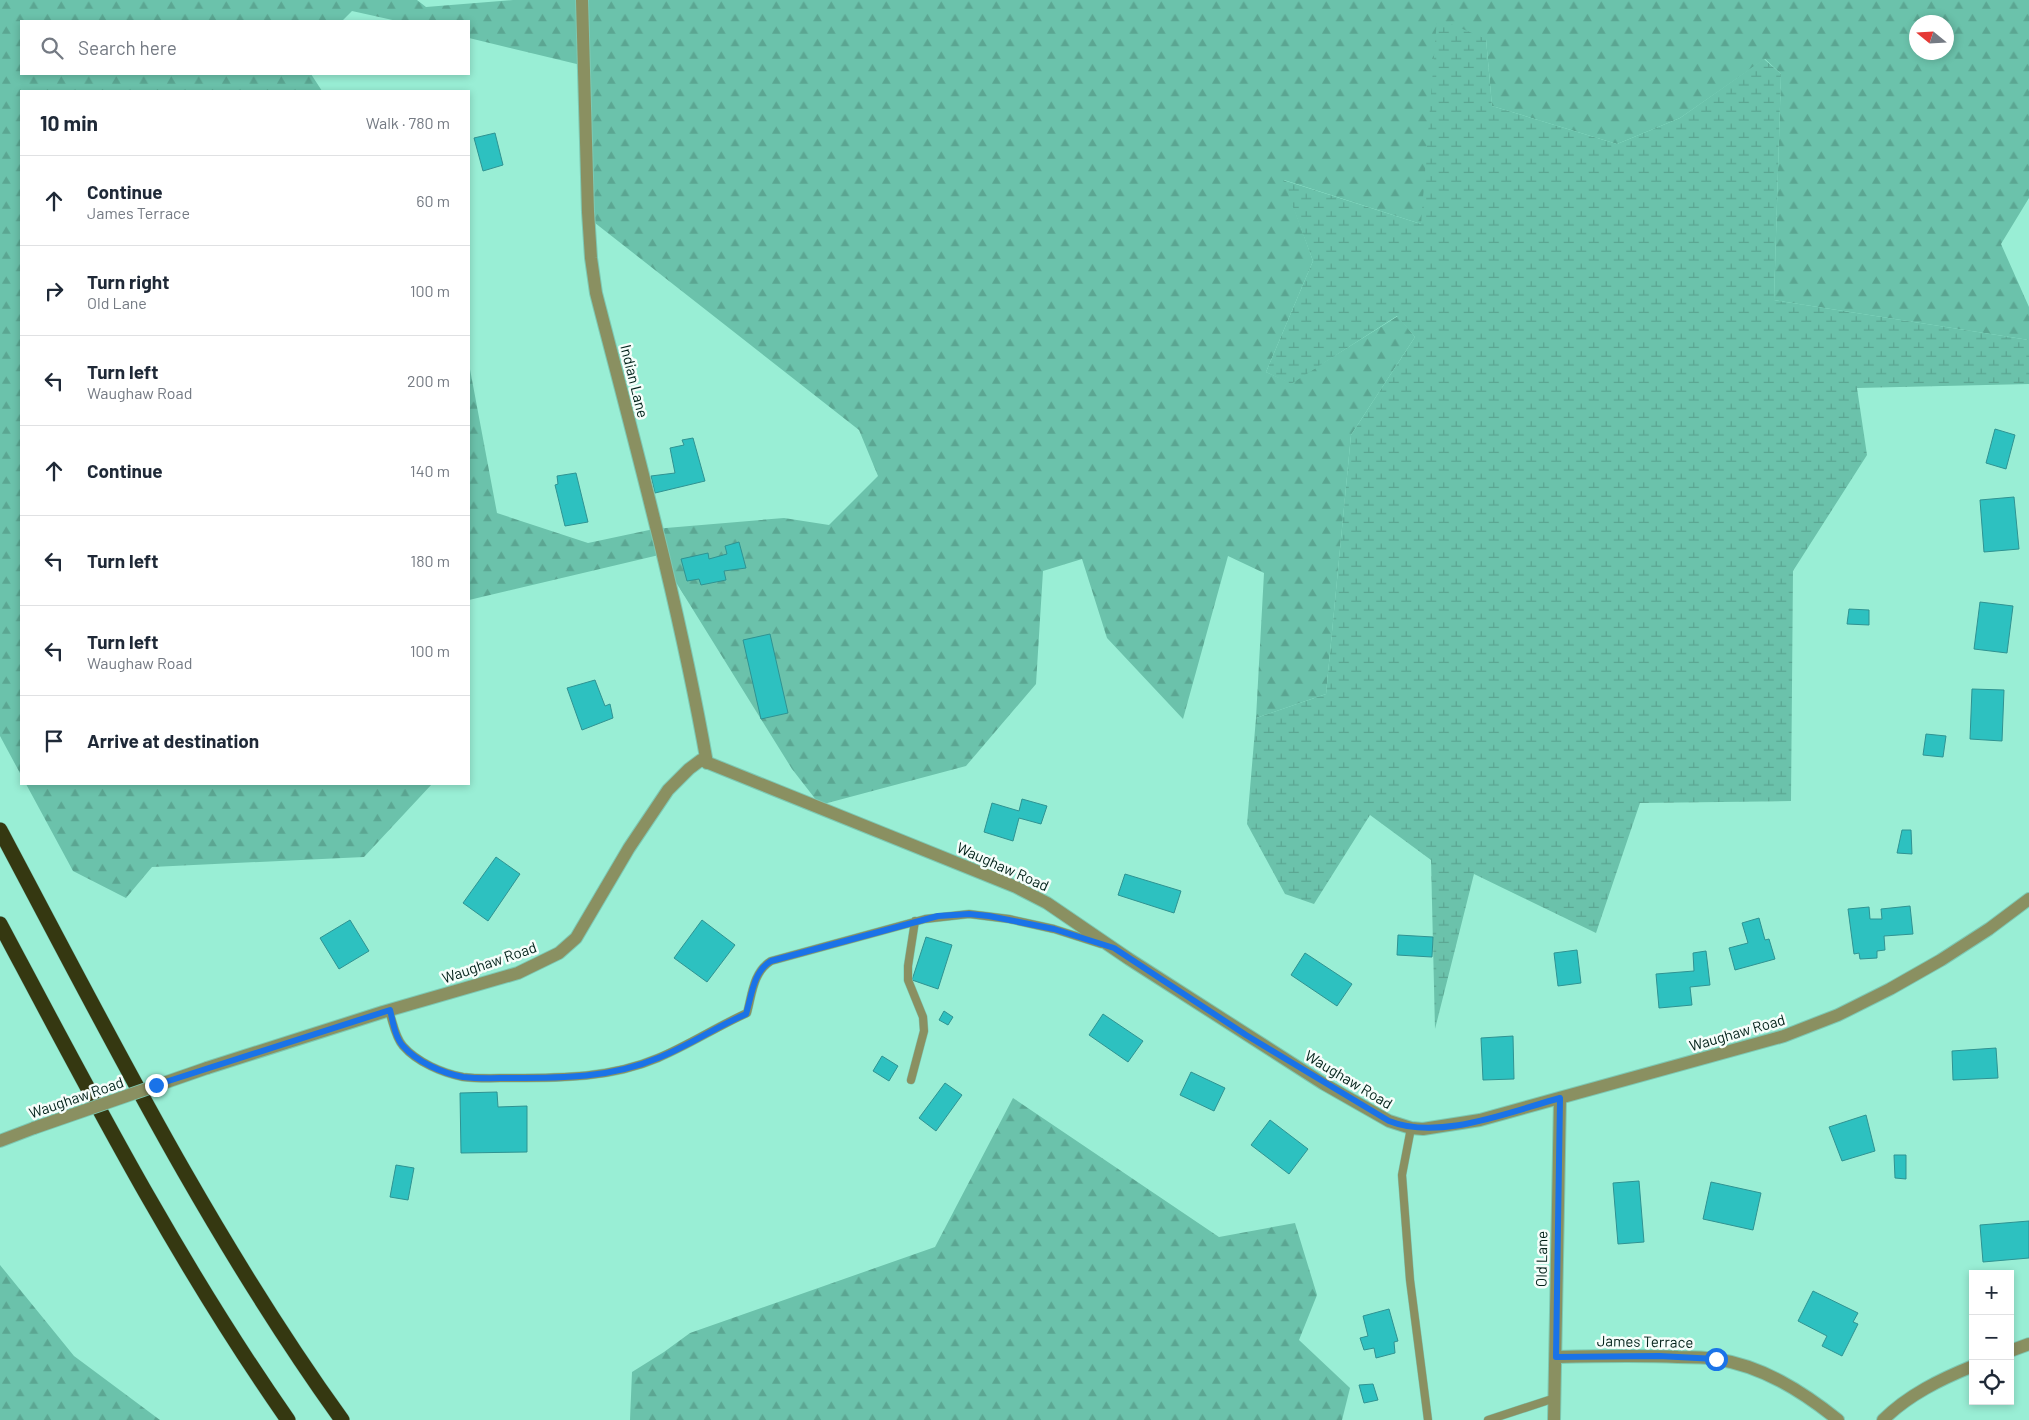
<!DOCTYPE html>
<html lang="en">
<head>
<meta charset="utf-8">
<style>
  :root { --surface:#fff; --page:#f6f6f7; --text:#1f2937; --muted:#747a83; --line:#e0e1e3 }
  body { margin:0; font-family:Barlow,sans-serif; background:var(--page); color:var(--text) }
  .controls { position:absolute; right:15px; bottom:15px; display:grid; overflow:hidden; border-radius:0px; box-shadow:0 2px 8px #0003 }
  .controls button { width:45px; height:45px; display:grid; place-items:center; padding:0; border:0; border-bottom:1px solid var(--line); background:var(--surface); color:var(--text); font:25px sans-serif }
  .compass { position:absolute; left:1909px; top:15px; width:45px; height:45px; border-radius:50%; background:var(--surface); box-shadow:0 2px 8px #0003; rotate:288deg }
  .stop { position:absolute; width:15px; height:15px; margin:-11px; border:4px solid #1a73e8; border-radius:50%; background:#fff }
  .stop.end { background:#1a73e8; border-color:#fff; box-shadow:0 1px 5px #0008 }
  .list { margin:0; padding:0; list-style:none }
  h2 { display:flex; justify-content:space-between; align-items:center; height:65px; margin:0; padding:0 20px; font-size:21px }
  h2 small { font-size:16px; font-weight:400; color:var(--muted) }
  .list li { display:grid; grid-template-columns:32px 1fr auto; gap:15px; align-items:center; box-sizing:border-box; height:90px; padding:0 20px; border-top:1px solid var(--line) }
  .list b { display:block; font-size:19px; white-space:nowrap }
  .list p { margin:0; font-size:16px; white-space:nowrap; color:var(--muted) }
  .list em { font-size:16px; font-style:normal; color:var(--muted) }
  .icon { flex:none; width:28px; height:28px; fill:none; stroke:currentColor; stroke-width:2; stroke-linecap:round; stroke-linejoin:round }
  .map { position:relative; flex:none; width:2029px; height:1420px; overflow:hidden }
  .search { position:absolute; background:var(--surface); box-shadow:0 2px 8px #0003; left:20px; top:20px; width:450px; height:55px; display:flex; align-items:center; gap:12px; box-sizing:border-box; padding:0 18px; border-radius:0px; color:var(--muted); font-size:19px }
  .panel { position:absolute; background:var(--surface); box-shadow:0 2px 8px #0003; left:20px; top:90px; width:450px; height:695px; border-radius:0px }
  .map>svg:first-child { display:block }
  .forest { fill:url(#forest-firs); fill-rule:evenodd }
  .wetland { fill:url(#wetland-marsh) }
  .building { fill:#2dc1c0; stroke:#2f9392 }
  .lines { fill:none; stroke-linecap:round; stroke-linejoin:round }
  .lane-casing { stroke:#7dc9b3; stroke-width:9 }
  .street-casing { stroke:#7dc9b3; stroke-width:14 }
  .highway-casing { stroke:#7dc9b3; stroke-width:16 }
  .lane { stroke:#8a9061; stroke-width:8 }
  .street { stroke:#8a9061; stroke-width:12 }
  .highway { stroke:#353811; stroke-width:15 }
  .street-bridge-casing { stroke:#7dc9b3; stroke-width:14; stroke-linecap:butt }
  .street-bridge { stroke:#8a9061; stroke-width:12 }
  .route { stroke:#1a73e8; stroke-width:6 }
  .labels { text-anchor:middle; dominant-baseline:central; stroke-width:5; stroke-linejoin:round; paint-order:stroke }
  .street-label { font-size:15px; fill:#002018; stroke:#f5fdfa }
</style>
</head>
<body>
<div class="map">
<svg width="2029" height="1420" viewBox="0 0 2029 1420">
  <defs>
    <pattern id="forest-firs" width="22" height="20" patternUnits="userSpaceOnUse" patternTransform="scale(1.25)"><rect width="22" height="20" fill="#6bc2ab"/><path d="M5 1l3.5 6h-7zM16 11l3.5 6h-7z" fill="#5ba692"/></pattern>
    <pattern id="wetland-marsh" width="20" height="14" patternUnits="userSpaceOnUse" patternTransform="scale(1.25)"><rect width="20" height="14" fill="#6bc2ab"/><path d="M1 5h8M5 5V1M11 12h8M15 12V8" fill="none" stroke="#5ba692"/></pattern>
  </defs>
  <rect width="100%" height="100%" fill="#99eed5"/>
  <path class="forest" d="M0,0H417L426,7L513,0H2029V198L2001,244L2029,307V340L1774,300L1781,74L1765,59L1680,118L1617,144L1492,106L1486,39L1421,224L1284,180L1313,261L1266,372L1291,383L1398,316L1415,337L1351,435L1326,694L1256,718L1264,573L1228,556L1183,719L1107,638L1082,559L1043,571L1036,684L966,766L820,805L792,769L659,555L469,600V364L497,513L588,543L654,529L784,518L829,525L878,476L859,430L581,212L585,66L469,38V21H397L352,11L342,21H21V74H311L322,91H21V775L0,736ZM1916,22H1946V52H1916Z
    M26,784H432L364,857L152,867L126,898L73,871Z
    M1013,1098L1219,1237L1295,1223L1317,1295L1299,1340L1350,1388L1342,1420H630L632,1372L664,1352L690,1333L935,1247Z
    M0,1265L74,1356L160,1420H0Z"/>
  <path class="wetland" d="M1437,18L1486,39L1492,106L1617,144L1680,118L1764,59L1781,74L1774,300L2029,340V384L1857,388L1867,455L1793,571L1791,801L1640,803L1596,933L1474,874L1435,1029L1431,860L1370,815L1314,904L1285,894L1247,824L1256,718L1326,694L1351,435L1415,337L1397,316L1291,384L1266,372L1313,261L1283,180L1421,224Z"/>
  <path class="building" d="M495,133L503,165L483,171L474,138Z
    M1995,429L2015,435L2006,469L1986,463Z
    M693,438L705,481L655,493L651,476L675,473L670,448L684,445L682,440Z
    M576,473L588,522L565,526L555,485L558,484L557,476Z
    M2014,497L2019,549L1984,552L1980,500Z
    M739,542L746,568L724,571L726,580L701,585L699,579L687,581L681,559L708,553L709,559L727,554L725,546Z
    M1980,602L2013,606L2007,653L1974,649Z
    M1849,609L1869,610V625L1847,624Z
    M770,634L788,713L761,719L743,640Z
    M595,680L605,706L610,704L613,718L582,730L567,688Z
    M1972,689L2004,690L2002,741L1970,739Z
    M1926,734L1946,736L1943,757L1923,755Z
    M1022,799L1047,806L1041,824L1019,818L1013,841L984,832L992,803L1019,811Z
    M1902,830H1911L1912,854L1897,853Z
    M496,857L520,874L488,921L463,903Z
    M1125,874L1181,891L1174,913L1118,895Z
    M1910,906L1913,934L1884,936L1885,950L1877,951V958L1860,959L1859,953L1854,954L1848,909L1869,907L1870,919H1882L1881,909Z
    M1759,918L1765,940L1769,939L1775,959L1735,970L1729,948L1748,943L1742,923Z
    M350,920L369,951L339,969L320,938Z
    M702,920L735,945L707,982L674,958Z
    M1398,935L1433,937L1432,957L1397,955Z
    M926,937L952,945L938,989L912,980Z
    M1577,950L1581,983L1558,986L1554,953Z
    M1706,951L1710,985L1690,987L1692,1005L1659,1008L1656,974L1694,971L1693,953Z
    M1305,953L1352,984L1337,1006L1291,975Z
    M944,1011L953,1017L948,1025L939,1020Z
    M1103,1014L1143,1041L1128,1062L1089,1035Z
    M1513,1036L1514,1079L1483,1080L1481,1038Z
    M1996,1048L1998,1078L1953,1080L1952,1051Z
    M882,1056L898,1066L889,1081L873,1071Z
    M1191,1072L1225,1088L1214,1111L1180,1095Z
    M945,1083L962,1095L936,1131L919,1118Z
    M497,1092L498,1107L527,1106V1152L461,1153L460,1093Z
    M1866,1115L1875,1151L1842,1161L1829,1127Z
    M1270,1120L1308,1149L1289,1174L1251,1145Z
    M1894,1155H1906V1179L1895,1178Z
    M396,1165L414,1168L408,1200L390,1197Z
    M1639,1181L1644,1242L1618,1244L1613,1183Z
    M1711,1182L1761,1193L1753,1230L1703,1219Z
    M2029,1221V1258L1983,1262L1980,1225Z
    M1813,1291L1858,1313L1853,1322L1858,1324L1842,1356L1822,1346L1827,1336L1798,1321Z
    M1389,1309L1398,1341L1394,1342L1395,1353L1376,1358L1374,1348L1364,1350L1360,1338L1368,1336L1363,1316Z
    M1373,1384L1378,1400L1364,1403L1359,1385Z"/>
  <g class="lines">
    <defs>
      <path id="lane" d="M389,1011C393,1022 395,1037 403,1046C417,1062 442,1073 463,1077C479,1079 496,1078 512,1078C562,1078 611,1078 658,1058C689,1045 716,1027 747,1013C752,995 753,972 771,961L925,919L969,914L1009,919L1054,929L1101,944
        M911,1080L924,1031L923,1017L908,980V966L915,921
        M1411,1128L1402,1175L1410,1280L1428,1420
        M1488,1420L1555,1398"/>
      <path id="street" d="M582,0L588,212L591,258L596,293C636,448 679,604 707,763
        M207,1068L383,1012L518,973L559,953L576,938L629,848L668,790L689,769L701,760L1016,887L1047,903L1129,959L1324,1084L1389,1121L1411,1128L1423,1129L1480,1120L1784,1036L1838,1015L1890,989L1941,960L1989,929L2029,899
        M0,1141L34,1128
        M2010,1351L2029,1344
        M1556,1357C1597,1356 1637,1355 1678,1357C1691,1357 1704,1357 1716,1359C1762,1366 1802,1391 1838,1420
        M1554,1420L1560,1098
        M1883,1420C1908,1395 1941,1379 1973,1366"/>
      <path id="highway" d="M0,830C107,1031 209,1235 342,1420
        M0,924C90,1093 178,1263 288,1420"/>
    </defs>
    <use href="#lane" class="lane-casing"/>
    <use href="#street" class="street-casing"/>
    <use href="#highway" class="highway-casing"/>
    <use href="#lane" class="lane"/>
    <use href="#street" class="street"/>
    <use href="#highway" class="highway"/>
    <defs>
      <path id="street-bridge" d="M34,1128L207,1068"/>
    </defs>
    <use href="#street-bridge" class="street-bridge-casing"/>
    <use href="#street-bridge" class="street-bridge"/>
  </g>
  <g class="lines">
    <path class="route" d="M156,1085L390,1010C393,1022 395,1037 403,1046C417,1062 442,1073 463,1077C479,1079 496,1078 512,1078C562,1078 611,1078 658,1058C688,1046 716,1027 746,1014C752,995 753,972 771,961L938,916L969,914L989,916L1054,929L1114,948L1246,1035L1389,1121C1439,1141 1509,1112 1560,1098L1556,1357L1659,1356L1716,1359"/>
  </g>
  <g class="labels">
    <g class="street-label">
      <text transform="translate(635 381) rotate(76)">Indian Lane</text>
      <text transform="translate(1003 866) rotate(24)">Waughaw Road</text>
      <text transform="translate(489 962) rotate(-19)">Waughaw Road</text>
      <text transform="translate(1737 1032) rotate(-16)">Waughaw Road</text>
      <text transform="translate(1349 1079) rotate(31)">Waughaw Road</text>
      <text transform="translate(76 1097) rotate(-19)">Waughaw Road</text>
      <text transform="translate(1541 1259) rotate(-89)">Old Lane</text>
      <text transform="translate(1645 1341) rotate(1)">James Terrace</text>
    </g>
  </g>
</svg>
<div class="controls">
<button>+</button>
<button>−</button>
<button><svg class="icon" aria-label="locate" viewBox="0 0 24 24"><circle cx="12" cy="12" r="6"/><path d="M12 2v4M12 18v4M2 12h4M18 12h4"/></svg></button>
</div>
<svg class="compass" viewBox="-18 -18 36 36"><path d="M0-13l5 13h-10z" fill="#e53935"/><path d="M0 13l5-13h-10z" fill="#747a83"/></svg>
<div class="stop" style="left:1716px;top:1359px"></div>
<div class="stop end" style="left:156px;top:1085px"></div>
<div class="search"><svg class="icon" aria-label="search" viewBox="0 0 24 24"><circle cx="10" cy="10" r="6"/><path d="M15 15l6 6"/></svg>Search here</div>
<section class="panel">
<h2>10 min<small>Walk · 780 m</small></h2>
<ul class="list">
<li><svg class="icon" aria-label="ahead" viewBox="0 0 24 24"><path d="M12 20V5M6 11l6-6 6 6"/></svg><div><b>Continue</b><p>James Terrace</p></div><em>60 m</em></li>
<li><svg class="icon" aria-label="right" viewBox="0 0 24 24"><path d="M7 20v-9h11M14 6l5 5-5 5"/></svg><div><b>Turn right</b><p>Old Lane</p></div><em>100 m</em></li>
<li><svg class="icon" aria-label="left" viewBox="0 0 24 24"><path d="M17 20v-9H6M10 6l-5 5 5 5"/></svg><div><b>Turn left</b><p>Waughaw Road</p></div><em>200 m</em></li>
<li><svg class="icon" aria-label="ahead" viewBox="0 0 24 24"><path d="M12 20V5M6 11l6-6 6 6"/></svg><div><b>Continue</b></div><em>140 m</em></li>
<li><svg class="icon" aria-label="left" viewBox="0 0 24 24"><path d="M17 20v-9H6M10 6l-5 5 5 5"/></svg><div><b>Turn left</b></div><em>180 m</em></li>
<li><svg class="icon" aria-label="left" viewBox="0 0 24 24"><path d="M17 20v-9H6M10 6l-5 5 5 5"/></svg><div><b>Turn left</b><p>Waughaw Road</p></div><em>100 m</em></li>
<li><svg class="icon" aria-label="arrive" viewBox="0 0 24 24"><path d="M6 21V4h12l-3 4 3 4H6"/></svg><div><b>Arrive at destination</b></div></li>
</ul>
</section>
</div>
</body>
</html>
